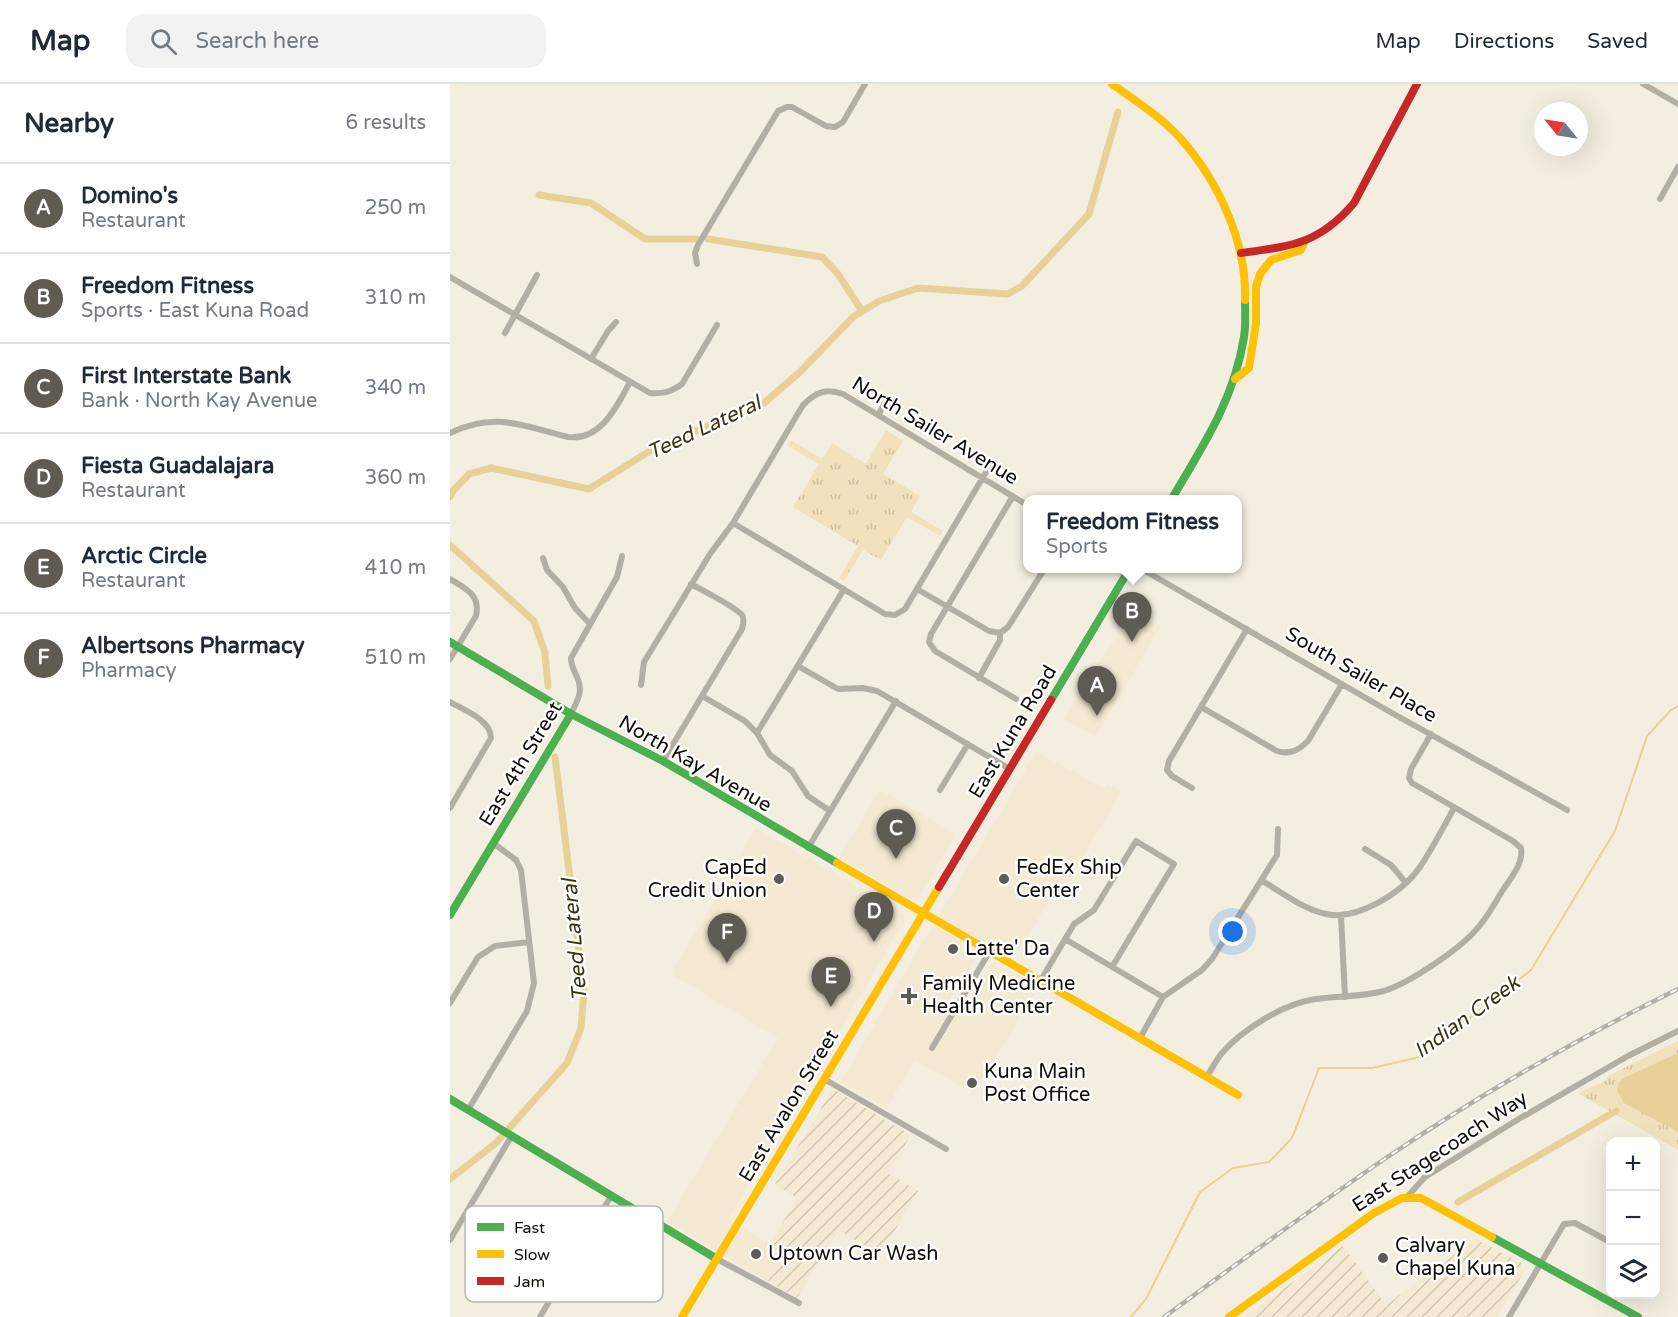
<!DOCTYPE html>
<html lang="en">
<head>
<meta charset="utf-8">
<style>
  :root { --surface:#fff; --page:#f2f2f3; --text:#1f2937; --muted:#747a83; --line:#e0e1e3; --accent:#5f5b52 }
  body { margin:0; font-family:"Varela Round",sans-serif; background:var(--page); color:var(--text) }
  .controls { position:absolute; right:18px; bottom:18px; display:grid; overflow:hidden; border-radius:12px; box-shadow:0 6px 24px #0002 }
  .controls button { width:54px; height:54px; display:grid; place-items:center; padding:0; border:0; border-bottom:2px solid var(--line); background:var(--surface); color:var(--text); font:30px sans-serif }
  .compass { position:absolute; left:1084px; top:18px; width:54px; height:54px; border-radius:50%; background:var(--surface); box-shadow:0 6px 24px #0002; rotate:300deg }
  .you { position:absolute; left:783px; top:848px; width:21px; height:21px; margin:-15px; border:4px solid #fff; border-radius:50%; background:#1a73e8; box-shadow:0 0 0 9px #1a73e833 }
  .badge { display:grid; place-items:center; width:39px; height:39px; border-radius:50%; background:var(--accent); color:#fff; font-size:20px; font-weight:700 }
  .pin { position:absolute; translate:-50% -50px; filter:drop-shadow(0 2px 3px #0008) }
  .pin::after { content:''; position:absolute; top:32px; width:21px; height:18px; background:inherit; clip-path:polygon(0 0,100% 0,50% 100%) }
  .popup { position:absolute; left:573px; top:411px; width:219px; height:78px; box-sizing:border-box; display:grid; place-content:center; border-radius:12px; background:var(--surface); filter:drop-shadow(0 2px 4px #0005); font-size:20px; white-space:nowrap; color:var(--muted) }
  .popup b { font-size:22px; color:var(--text) }
  .popup::after { content:''; position:absolute; left:50%; top:100%; margin-left:-12px; border:12px solid transparent; border-top-color:var(--surface) }
  .list { margin:0; padding:0; list-style:none }
  h2 { display:flex; justify-content:space-between; align-items:center; height:78px; margin:0; padding:0 24px; font-size:26px }
  h2 small { font-size:20px; font-weight:400; color:var(--muted) }
  .list li { display:grid; grid-template-columns:39px 1fr auto; gap:18px; align-items:center; box-sizing:border-box; height:90px; padding:0 24px; border-top:2px solid var(--line) }
  .list b { display:block; font-size:22px; white-space:nowrap }
  .list p { margin:0; font-size:20px; white-space:nowrap; color:var(--muted) }
  .list em { font-size:20px; font-style:normal; color:var(--muted) }
  .icon { flex:none; width:33px; height:33px; fill:none; stroke:currentColor; stroke-width:2; stroke-linecap:round; stroke-linejoin:round }
  .map { position:relative; flex:none; width:1228px; height:1233px; overflow:hidden }
  header { display:flex; align-items:center; gap:36px; box-sizing:border-box; height:84px; padding:0 30px; background:var(--surface); border-bottom:2px solid var(--line) }
  header strong { font-size:28px }
  nav { display:flex; gap:33px; margin-inline-start:auto; font-size:21px }
  .search { width:420px; height:54px; background:var(--page); display:flex; align-items:center; gap:15px; box-sizing:border-box; padding:0 21px; border-radius:18px; color:var(--muted); font-size:22px }
  main { display:flex }
  aside { flex:1; background:var(--surface) }
  .map>svg:first-child { display:block }
  .built { fill:#f4ead3 }
  .industrial { fill:url(#industrial-furrows) }
  .grass { fill:url(#grass-tufts) }
  .water { fill:#e7d199 }
  .lines { fill:none; stroke-linecap:round; stroke-linejoin:round }
  .stream { stroke:#e7d199; stroke-width:2 }
  .canal { stroke:#e7d199; stroke-width:7 }
  .street { stroke:#b3afa4; stroke-width:6 }
  .fast { stroke:#4caf50; stroke-width:8 }
  .slow { stroke:#ffc107; stroke-width:8 }
  .jam { stroke:#c62828; stroke-width:8 }
  .rail-casing { stroke:#b3afa5; stroke-width:4.5 }
  .rail { stroke:#fff; stroke-width:2; stroke-dasharray:7; stroke-linecap:butt }
  .poi-dot { fill:#5f5b52; stroke:#fff; stroke-width:2 }
  .labels { text-anchor:middle; dominant-baseline:central; stroke-width:5; stroke-linejoin:round; paint-order:stroke }
  .street-label { font-size:20px; fill:#0f0c05; stroke:#fff }
  .poi-label { font-size:20px; fill:#0f0c05; stroke:#fff; text-anchor:start }
  .water-label { font-size:21px; font-style:italic; fill:#3e3211; stroke:#fff }
  .key { fill:#fff; stroke:#b7b6b4; stroke-width:1.5 }
  .key-label { font-size:16px; fill:#0f0c05 }
</style>
</head>
<body>
<header>
<strong>Map</strong>
<div class="search"><svg class="icon" aria-label="search" viewBox="0 0 24 24"><circle cx="10" cy="10" r="6"/><path d="M15 15l6 6"/></svg>Search here</div>
<nav><a>Map</a><a>Directions</a><a>Saved</a></nav>
</header>
<main>
<aside>
<h2>Nearby<small>6 results</small></h2>
<ul class="list">
<li><span class="badge">A</span><div><b>Domino's</b><p>Restaurant</p></div><em>250 m</em></li>
<li><span class="badge">B</span><div><b>Freedom Fitness</b><p>Sports · East Kuna Road</p></div><em>310 m</em></li>
<li><span class="badge">C</span><div><b>First Interstate Bank</b><p>Bank · North Kay Avenue</p></div><em>340 m</em></li>
<li><span class="badge">D</span><div><b>Fiesta Guadalajara</b><p>Restaurant</p></div><em>360 m</em></li>
<li><span class="badge">E</span><div><b>Arctic Circle</b><p>Restaurant</p></div><em>410 m</em></li>
<li><span class="badge">F</span><div><b>Albertsons Pharmacy</b><p>Pharmacy</p></div><em>510 m</em></li>
</ul>
</aside>
<div class="map">
<svg width="1228" height="1233" viewBox="0 0 1228 1233">
  <defs>
    <pattern id="industrial-furrows" width="10" height="10" patternUnits="userSpaceOnUse" patternTransform="scale(1.5)"><rect width="10" height="10" fill="#f4ead3"/><path d="M-1 1l2-2M0 10L10 0M9 11l2-2" fill="none" stroke="#d0c8b4"/></pattern>
    <pattern id="grass-tufts" width="24" height="20" patternUnits="userSpaceOnUse" patternTransform="scale(1.5)"><rect width="24" height="20" fill="#f1e1bc"/><path d="M3 7l-1-3M5 7V3M7 7l1-3M15 17l-1-3M17 17v-4M19 17l1-3" fill="none" stroke="#cdc0a0"/></pattern>
  </defs>
  <rect width="100%" height="100%" fill="#f4eee1"/>
  <path class="built" d="M683,528L710,543L646,653L612,635Z
    M586,668L655,704L658,700L672,708L615,803L609,800L566,873L537,856L498,920L512,928L542,878L588,904L525,1009L464,977L436,1025L390,998Z
    M430,706L506,750L470,812L465,815H461L389,773Z
    M306,744L453,830L454,832V837L278,1136L335,1169L318,1197L217,1138L328,954L221,890Z"/>
  <path class="industrial" d="M383,1005L461,1051L438,1089L468,1107L431,1170L389,1147L347,1214L318,1197L335,1169L320,1160L347,1114L325,1100Z
    M1026,1155L1071,1179L1073,1189L1047,1233H794L893,1162L936,1221Z"/>
  <path class="grass" d="M436,346L453,357L433,390L470,412L461,428L493,447L490,452L457,433L431,476L413,466L394,497L389,494L408,462L343,423L369,380L337,361L340,356L372,375L382,359L416,380Z
    M1228,957V1066L1128,1009L1157,996L1158,992Z"/>
  <path class="water" d="M1228,969V1048L1174,1019L1167,1006L1169,999L1174,994Z"/>
  <g class="lines">
    <path class="stream" d="M681,1233L696,1215L750,1108L783,1084L819,1078L842,1054L869,984H922L970,973L1081,886L1165,747L1197,652L1221,626L1228,622"/>
    <path class="canal" d="M89,111L141,119L195,155H246
      M258,155L372,173L388,190L412,227
      M0,413L3,407L19,390L41,384L139,405L203,365L314,319L350,288L403,233L429,217L468,204L558,210L572,202L639,130L668,28
      M0,461L84,537L95,569L98,602
      M0,1095L46,1059L117,979L131,944L134,908L105,673
      M1008,1118L1166,1027"/>
    <path class="street" d="M1193,0L1228,20
      M1210,115L1228,83
      M247,180L245,169L248,161L328,27L337,23H342L376,42L385,43L393,38L415,0
      M0,193L200,309C213,310 221,308 232,300L267,241
      M55,249L87,191
      M141,275L158,247L166,238
      M428,331L438,314
      M0,349C45,327 73,342 118,353C151,357 167,322 180,298
      M563,412L481,550L479,558L485,567L566,615
      M283,439L435,530L445,531L455,525L539,383
      M93,474L97,486L113,503L125,524L140,540
      M690,484L942,629L1117,726
      M0,495C15,504 31,511 26,532L0,575
      M467,505L539,547L550,549
      M550,549L558,543L595,484
      M348,582L388,605L413,604L427,607L560,685
      M529,594L550,556V549
      M191,601L194,578L260,470L283,439L353,321C366,308 376,304 393,310L577,421
      M252,612L295,637L307,649L320,671L342,687L358,712L380,727
      M0,618C14,626 41,636 41,654L0,724
      M751,623L827,667C840,671 849,666 858,657L892,600
      M121,630C127,617 134,607 127,593C124,586 121,582 121,574L167,493L172,472
      M307,649L394,505
      M213,677L292,545C293,541 295,535 292,531C286,523 252,506 241,500
      M742,704L722,692L717,686L719,677L797,545
      M490,706L518,660
      M358,764L446,617
      M915,765L941,781L956,799
      M811,796C831,808 853,825 876,830C907,837 952,809 970,783C982,765 993,744 1004,724
      M891,832L895,913
      M615,855L713,913
      M591,896L624,840L644,826L686,757L724,780L662,883
      M0,919L28,873L45,862L79,858
      M690,954L713,913L752,886L762,875L827,771L828,745
      M482,964L540,867
      M757,992C762,985 766,976 772,969C792,946 834,919 866,915C888,912 911,913 934,907C959,899 1007,867 1025,847C1036,836 1043,822 1051,809C1059,796 1074,780 1071,764L1063,757L962,699L959,694L961,685L981,650
      M374,995L496,1065
      M18,1026L77,927L84,899L71,786L66,776L43,759
      M957,1113L975,1093L1067,1036L1178,972L1228,947
      M0,1156L61,1053
      M267,1175L349,1219
      M90,1233L161,1112
      M1059,1233L1114,1140L1125,1139L1160,1158"/>
    <path class="fast" d="M721,416C753,362 784,316 794,253C796,241 795,228 795,216
      M0,558L121,630L213,677L387,779
      M601,616L680,484
      M0,831L121,630
      M0,1015L267,1175
      M1042,1153L1188,1233"/>
    <path class="slow" d="M662,0C686,17 711,33 731,55C768,97 797,158 795,216
      M785,295L799,284L806,239V203L810,190L821,176L851,166L854,159
      M387,779L788,1011
      M232,1233L489,803
      M779,1233L924,1129L952,1114H971L1042,1153"/>
    <path class="jam" d="M791,169C842,162 869,160 904,119L967,0
      M489,803L601,616"/>
    <defs>
      <path id="rail" d="M714,1233C788,1179 861,1125 936,1074C1029,1011 1127,955 1228,905"/>
    </defs>
    <use href="#rail" class="rail-casing"/>
    <use href="#rail" class="rail"/>
  </g>
  <g class="poi-dot">
    <circle cx="329" cy="795" r="6"/>
    <circle cx="554" cy="795" r="6"/>
    <circle cx="503" cy="865" r="6"/>
    <path d="M456 903h6v6h6v6h-6v6h-6v-6h-6v-6h6z"/>
    <circle cx="522" cy="999" r="6"/>
    <circle cx="306" cy="1170" r="6"/>
    <circle cx="933" cy="1174" r="6"/>
  </g>
  <g class="labels">
    <g class="street-label">
      <text transform="translate(485 347) rotate(31)">North Sailer Avenue</text>
      <text transform="translate(911 591) rotate(30)">South Sailer Place</text>
      <text transform="translate(563 648) rotate(-59)">East Kuna Road</text>
      <text transform="translate(71 680) rotate(-59)">East 4th Street</text>
      <text transform="translate(245 680) rotate(30)">North Kay Avenue</text>
      <text transform="translate(339 1022) rotate(-59)">East Avalon Street</text>
      <text transform="translate(990 1068) rotate(-33)">East Stagecoach Way</text>
    </g>
    <g class="poi-label">
      <text x="317" y="784" text-anchor="end">CapEd<tspan x="317" dy="23">Credit Union</tspan></text>
      <text x="566" y="784">FedEx Ship<tspan x="566" dy="23">Center</tspan></text>
      <text x="515" y="865">Latte' Da</text>
      <text x="472" y="900">Family Medicine<tspan x="472" dy="23">Health Center</tspan></text>
      <text x="534" y="988">Kuna Main<tspan x="534" dy="23">Post Office</tspan></text>
      <text x="945" y="1162">Calvary<tspan x="945" dy="23">Chapel Kuna</tspan></text>
      <text x="318" y="1170">Uptown Car Wash</text>
    </g>
    <g class="water-label">
      <text transform="translate(254 344) rotate(-25)">Teed Lateral</text>
      <text transform="translate(125 856) rotate(-95)">Teed Lateral</text>
      <text transform="translate(1017 933) rotate(-36)">Indian Creek</text>
    </g>
  </g>
  <rect x="15" y="1122" width="198" height="96" rx="9" class="key"/>
  <rect x="27" y="1139" width="27" height="8" fill="#4caf50"/>
  <rect x="27" y="1166" width="27" height="8" fill="#ffc107"/>
  <rect x="27" y="1193" width="27" height="8" fill="#c62828"/>
  <g class="key-label">
    <text x="64" y="1149">Fast</text>
    <text x="64" y="1176">Slow</text>
    <text x="64" y="1203">Jam</text>
  </g>
</svg>
<div class="controls">
<button>+</button>
<button>−</button>
<button><svg class="icon" aria-label="layers" viewBox="0 0 24 24"><path d="M12 4l9 5-9 5-9-5zM3 14l9 5 9-5"/></svg></button>
</div>
<svg class="compass" viewBox="-18 -18 36 36"><path d="M0-13l5 13h-10z" fill="#e53935"/><path d="M0 13l5-13h-10z" fill="#747a83"/></svg>
<div class="you"></div>
<div class="pin badge" style="left:647px;top:632px">A</div>
<div class="pin badge" style="left:682px;top:558px">B</div>
<div class="popup"><b>Freedom Fitness</b>Sports</div>
<div class="pin badge" style="left:446px;top:775px">C</div>
<div class="pin badge" style="left:424px;top:858px">D</div>
<div class="pin badge" style="left:381px;top:923px">E</div>
<div class="pin badge" style="left:277px;top:879px">F</div>
</div>
</main>
</body>
</html>
